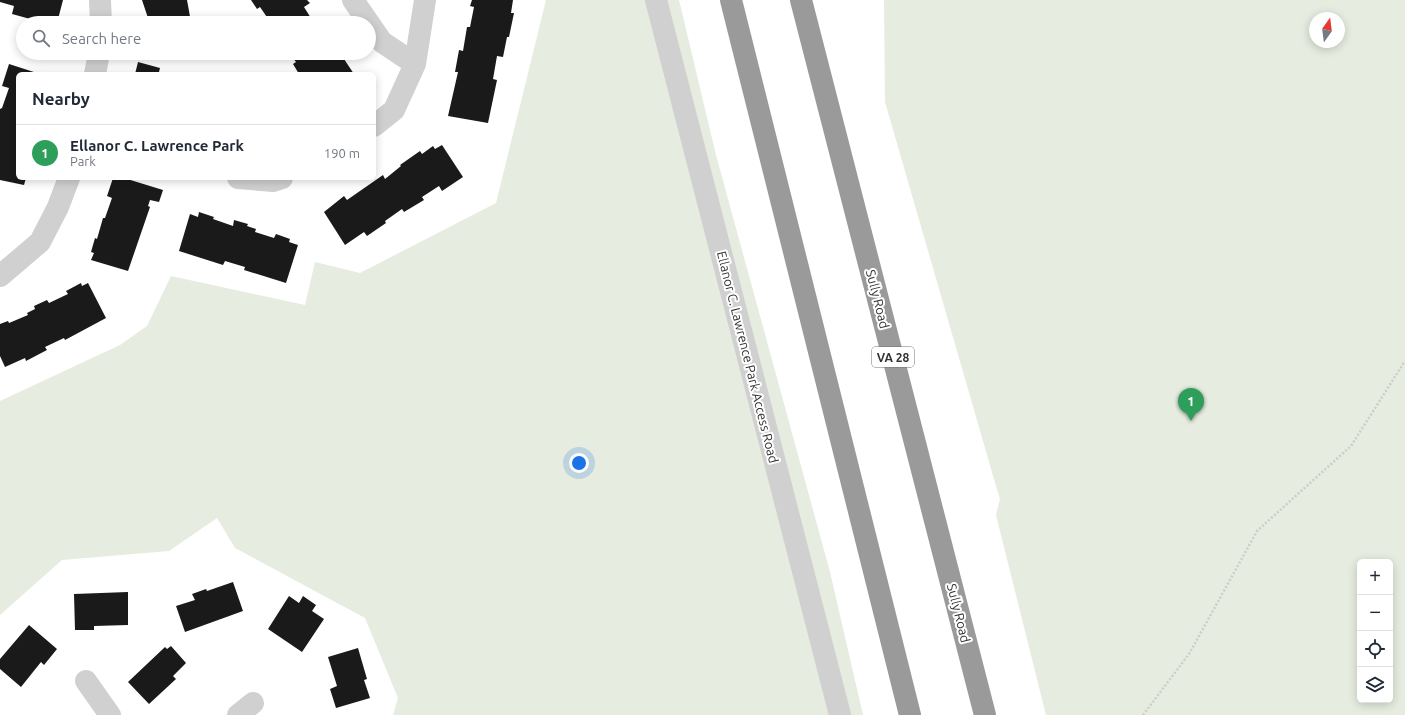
<!DOCTYPE html>
<html lang="en">
<head>
<meta charset="utf-8">
<style>
  :root { --surface:#fff; --page:#f2f2f3; --text:#1f2937; --muted:#747a83; --line:#e0e1e3; --accent:#0f766e }
  body { margin:0; font-family:Ubuntu,sans-serif; background:var(--page); color:var(--text) }
  .controls { position:absolute; right:12px; bottom:12px; display:grid; overflow:hidden; border-radius:6px; box-shadow:0 2px 10px #0003 }
  .controls button { width:36px; height:36px; display:grid; place-items:center; padding:0; border:0; border-bottom:1px solid var(--line); background:var(--surface); color:var(--text); font:20px sans-serif }
  .compass { position:absolute; left:1309px; top:12px; width:36px; height:36px; border-radius:50%; background:var(--surface); box-shadow:0 2px 10px #0003; rotate:14deg }
  .you { position:absolute; left:579px; top:463px; width:14px; height:14px; margin:-10px; border:3px solid #fff; border-radius:50%; background:#1a73e8; box-shadow:0 0 0 6px #1a73e833 }
  .badge { display:grid; place-items:center; width:26px; height:26px; border-radius:50%; background:var(--accent); color:#fff; font-size:13px; font-weight:700 }
  .pin { position:absolute; translate:-50% -33px; filter:drop-shadow(0 1px 2px #0008) }
  .pin::after { content:''; position:absolute; top:21px; width:14px; height:12px; background:inherit; clip-path:polygon(0 0,100% 0,50% 100%) }
  .list { margin:0; padding:0; list-style:none }
  h2 { display:flex; justify-content:space-between; align-items:center; height:52px; margin:0; padding:0 16px; font-size:17px }
  h2 small { font-size:13px; font-weight:400; color:var(--muted) }
  .list li { display:grid; grid-template-columns:26px 1fr auto; gap:12px; align-items:center; box-sizing:border-box; height:56px; padding:0 16px; border-top:1px solid var(--line) }
  .list b { display:block; font-size:15px; white-space:nowrap }
  .list p { margin:0; font-size:13px; white-space:nowrap; color:var(--muted) }
  .list em { font-size:13px; font-style:normal; color:var(--muted) }
  .icon { flex:none; width:22px; height:22px; fill:none; stroke:currentColor; stroke-width:2; stroke-linecap:round; stroke-linejoin:round }
  .map { position:relative; flex:none; width:1405px; height:715px; overflow:hidden }
  .search { position:absolute; background:var(--surface); box-shadow:0 2px 10px #0003; left:16px; top:16px; width:360px; height:44px; display:flex; align-items:center; gap:10px; box-sizing:border-box; padding:0 14px; border-radius:22px; color:var(--muted); font-size:15px }
  .panel { position:absolute; background:var(--surface); box-shadow:0 2px 10px #0003; left:16px; top:72px; width:360px; height:108px; border-radius:6px }
  .map>svg:first-child { display:block }
  .green { fill:#e6ecdf; fill-rule:evenodd }
  .building { fill:#1a1a1a }
  .lines { fill:none; stroke-linecap:round; stroke-linejoin:round }
  .path { stroke:#cdcdcd; stroke-width:2.5; stroke-dasharray:2 2; stroke-linecap:butt }
  .minor { stroke:#d0d0d0; stroke-width:22 }
  .highway { stroke:#9a9a9a; stroke-width:22 }
  .labels { text-anchor:middle; dominant-baseline:central; stroke-width:4; stroke-linejoin:round; paint-order:stroke }
  .shield { fill:#fff; stroke:#707070; stroke-width:1 }
  .shield-label { font-size:12px; font-weight:bold; fill:#333 }
  .street-label { font-size:13px; fill:#333; stroke:#fff }
</style>
</head>
<body>
<div class="map">
<svg width="1405" height="715" viewBox="0 0 1405 715">
  <rect width="100%" height="100%" fill="#fff"/>
  <path class="green" d="M546,0H679L716,155L830,572L863,715H393L398,698L365,618L235,548L217,518L169,551L62,560L0,615V401L120,345L147,326L171,276L305,305L315,262L360,273L496,203Z
    M884,0H1405V715H1046L996,515L1000,499L996,486L885,102ZM1315,18H1339V42H1315ZM1360,562H1390V700H1360Z"/>
  <path class="building" d="M0,0H63L57,23H33L34,20L12,14L14,6L0,2Z
    M142,0H187L191,22L152,23V21H149Z
    M251,0H307L310,3L304,7L314,23H271L260,7L257,9Z
    M472,0H513L511,13H514L509,37H507L503,57L497,56L493,79L497,80L488,123L448,116L458,72H455L459,50L463,51L467,27H470L474,7L470,6Z
    M289,53H336L340,58L342,56L354,74H299L293,64L296,62Z
    M138,62L160,68L159,72L165,74H135Z
    M9,64L40,74H18V178H26L24,185L0,180V109L2,108L9,88L2,86Z
    M442,145L463,177L442,191L439,186L422,197L424,200L404,212L402,209L385,221L386,223L367,236L364,232L345,245L324,212L344,196L347,200L383,175L385,179L401,166L400,165L420,151L422,154L433,146L435,149Z
    M113,178H124L163,190L159,202L150,200L148,206L150,207L128,271L91,260L94,253L91,252L95,238L97,239L103,218H105L112,198L107,196Z
    M199,212L214,217L213,219L233,226L234,220L248,224L247,226L256,229L255,232L274,238L276,234L290,239L289,242L298,245L286,283L244,270L245,267L225,261L223,265L179,251L190,214L198,217Z
    M81,283L82,286L88,283L106,318L65,340L64,338L45,347L47,350L26,361L25,358L5,367L0,356V324L8,321L9,323L28,315L27,313L35,309L34,306L47,300L49,303L68,294L66,291Z
    M233,582L243,611L185,632L176,606L195,600L192,594L206,589L207,591Z
    M128,592V625L94,626V630H75L74,594Z
    M289,596L299,603L303,596L316,605L312,611L324,619L302,652L268,629Z
    M29,625L57,649L44,665L41,662L21,687L0,669V659Z
    M171,646L186,663L173,676L176,679L149,704L128,682L165,647L167,649Z
    M358,648L367,679L364,680L370,698L336,708L330,689L337,686L328,657Z"/>
  <g class="lines">
    <path class="path" d="M1143,715L1189,654L1257,531L1351,446L1405,361"/>
    <path class="minor" d="M100,0L101,23
      M353,0L382,42L415,64L425,0
      M656,0L840,715
      M95,74L99,53
      M374,126L394,110L415,64
      M238,178L273,181L282,178
      M0,276L40,242L58,207L69,178
      M86,681L110,715
      M238,715L253,703"/>
    <path class="highway" d="M731,0L910,715
      M801,0L985,715"/>
  </g>
  <g class="labels">
    <rect class="shield" x="872" y="347" width="42" height="20" rx="3"/>
    <g class="shield-label">
      <text x="893" y="357">VA 28</text>
    </g>
    <g class="street-label">
      <text transform="translate(878 299) rotate(76)">Sully Road</text>
      <text transform="translate(748 357) rotate(76)">Ellanor C. Lawrence Park Access Road</text>
      <text transform="translate(959 613) rotate(76)">Sully Road</text>
    </g>
  </g>
</svg>
<div class="controls">
<button>+</button>
<button>−</button>
<button><svg class="icon" aria-label="locate" viewBox="0 0 24 24"><circle cx="12" cy="12" r="6"/><path d="M12 2v4M12 18v4M2 12h4M18 12h4"/></svg></button>
<button><svg class="icon" aria-label="layers" viewBox="0 0 24 24"><path d="M12 4l9 5-9 5-9-5zM3 14l9 5 9-5"/></svg></button>
</div>
<svg class="compass" viewBox="-18 -18 36 36"><path d="M0-13l5 13h-10z" fill="#e53935"/><path d="M0 13l5-13h-10z" fill="#747a83"/></svg>
<div class="you"></div>
<div class="pin badge" style="left:1191px;top:421px;background:#2e9e5b">1</div>
<div class="search"><svg class="icon" aria-label="search" viewBox="0 0 24 24"><circle cx="10" cy="10" r="6"/><path d="M15 15l6 6"/></svg>Search here</div>
<section class="panel">
<h2>Nearby<small></small></h2>
<ul class="list">
<li><span class="badge" style="background:#2e9e5b">1</span><div><b>Ellanor C. Lawrence Park</b><p>Park</p></div><em>190 m</em></li>
</ul>
</section>
</div>
</body>
</html>
